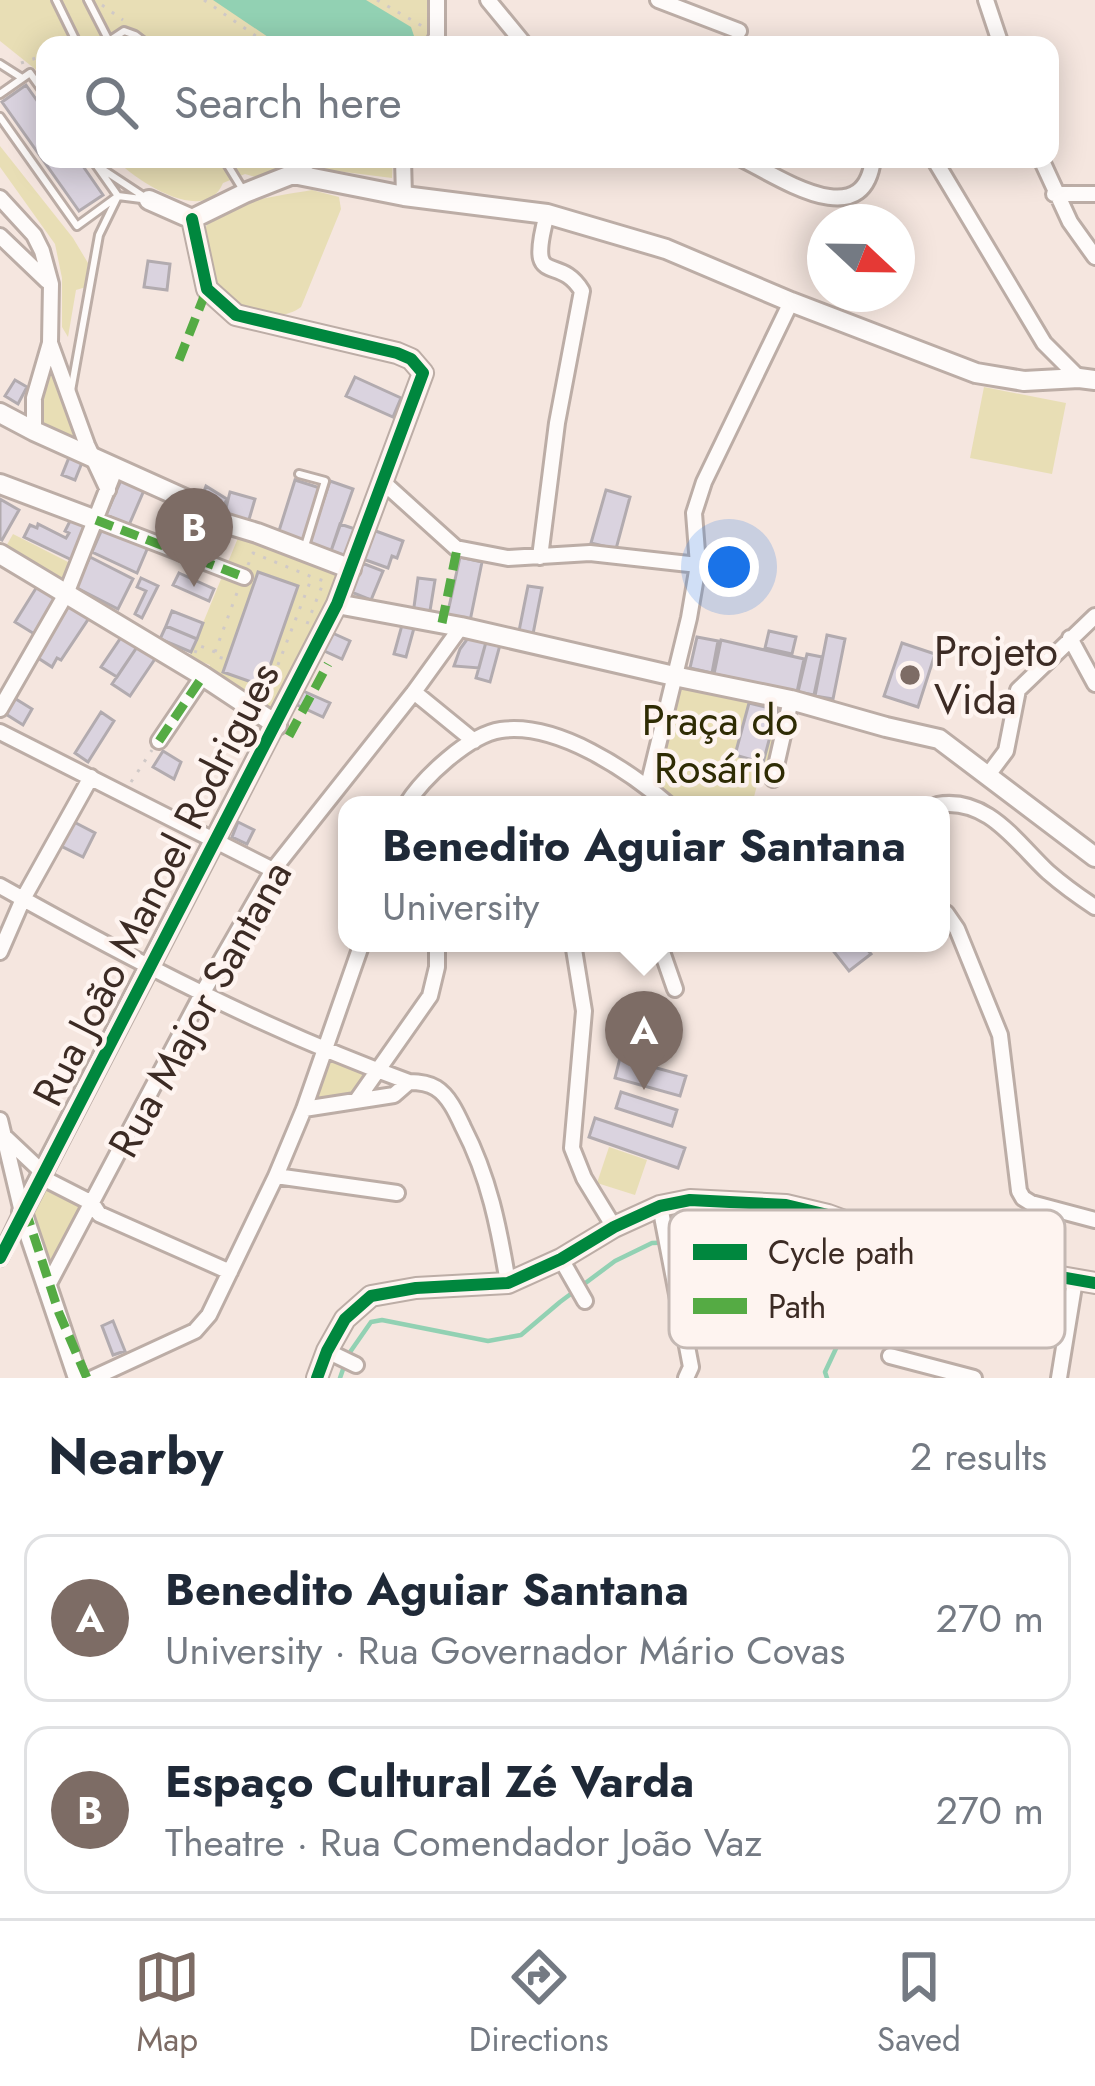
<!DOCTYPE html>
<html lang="en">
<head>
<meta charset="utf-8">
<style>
  :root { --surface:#fff; --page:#f2f2f3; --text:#1f2937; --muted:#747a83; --line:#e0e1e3; --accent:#7d6c65 }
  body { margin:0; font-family:Jost,sans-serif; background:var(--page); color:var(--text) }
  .compass { position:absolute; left:807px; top:204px; width:108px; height:108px; border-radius:50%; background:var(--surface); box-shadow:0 6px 30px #0003; rotate:112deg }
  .you { position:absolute; left:729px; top:567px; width:42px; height:42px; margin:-30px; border:9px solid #fff; border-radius:50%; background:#1a73e8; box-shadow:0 0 0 18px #1a73e833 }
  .badge { display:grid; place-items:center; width:78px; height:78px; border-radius:50%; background:var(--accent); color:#fff; font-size:39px; font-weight:700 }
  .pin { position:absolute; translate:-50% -99px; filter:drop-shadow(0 3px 6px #0008) }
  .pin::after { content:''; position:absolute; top:63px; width:42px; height:36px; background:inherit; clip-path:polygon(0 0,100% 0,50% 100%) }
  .popup { position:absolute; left:338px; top:796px; width:612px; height:156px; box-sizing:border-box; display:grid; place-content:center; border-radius:24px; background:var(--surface); filter:drop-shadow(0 3px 9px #0005); font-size:39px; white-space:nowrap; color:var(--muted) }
  .popup b { font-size:45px; color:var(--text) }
  .popup::after { content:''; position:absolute; left:50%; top:100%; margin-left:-24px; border:24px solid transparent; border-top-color:var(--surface) }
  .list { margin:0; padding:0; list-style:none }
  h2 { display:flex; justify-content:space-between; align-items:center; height:156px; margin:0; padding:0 48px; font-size:51px }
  h2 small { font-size:39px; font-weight:400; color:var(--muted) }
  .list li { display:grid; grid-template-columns:78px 1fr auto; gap:36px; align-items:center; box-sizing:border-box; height:168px; margin:0 24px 24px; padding:0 24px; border:3px solid var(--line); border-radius:24px }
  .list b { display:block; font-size:45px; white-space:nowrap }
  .list p { margin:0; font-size:39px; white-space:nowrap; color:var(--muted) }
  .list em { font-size:39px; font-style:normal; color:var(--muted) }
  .icon { flex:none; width:66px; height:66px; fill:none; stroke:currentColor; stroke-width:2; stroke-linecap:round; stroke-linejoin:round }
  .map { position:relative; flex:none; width:1095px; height:1378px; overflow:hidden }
  .search { position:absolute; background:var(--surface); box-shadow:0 6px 30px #0003; left:36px; right:36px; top:36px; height:132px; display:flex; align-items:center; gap:30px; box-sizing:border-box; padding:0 42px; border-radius:24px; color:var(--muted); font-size:45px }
  .sheet { height:540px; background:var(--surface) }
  nav { display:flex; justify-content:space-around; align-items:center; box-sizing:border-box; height:168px; border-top:3px solid var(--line); background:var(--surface); font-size:33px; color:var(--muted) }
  nav a { display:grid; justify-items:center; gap:6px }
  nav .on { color:var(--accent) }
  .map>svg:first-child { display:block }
  .green { fill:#e8deb5 }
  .water { fill:#92d1b3 }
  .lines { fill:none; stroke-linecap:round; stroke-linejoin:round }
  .stream { stroke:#92d1b3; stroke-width:4.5 }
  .building { fill:#dad3df; stroke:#b2abaf; stroke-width:3 }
  .lane-casing { stroke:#bcada6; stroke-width:12 }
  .street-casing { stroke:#bcada6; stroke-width:20 }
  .secondary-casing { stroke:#bcada6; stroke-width:24 }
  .path { stroke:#d0c9c7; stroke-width:3; stroke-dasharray:3 9; stroke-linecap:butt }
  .lane { stroke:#fefbfa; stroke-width:6 }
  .street { stroke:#fefbfa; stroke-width:14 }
  .secondary { stroke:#fefbfa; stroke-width:18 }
  .quiet { stroke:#55ab44; stroke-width:9; stroke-dasharray:18 9; stroke-linecap:butt }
  .cycleway-casing { stroke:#fef4f0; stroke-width:20 }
  .cycleway { stroke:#00873e; stroke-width:12 }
  .poi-dot { fill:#7d6c65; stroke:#fef4f0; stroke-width:4.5 }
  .labels { text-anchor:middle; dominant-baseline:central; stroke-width:9; stroke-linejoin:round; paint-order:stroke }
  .poi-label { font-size:42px; fill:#3c2b24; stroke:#fef4f0; text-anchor:start }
  .park-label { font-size:42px; fill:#2f2c04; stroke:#fef4f0 }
  .street-label { font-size:42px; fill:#3c2b24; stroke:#fef4f0 }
  .key { fill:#fef4f0; stroke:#c4b8b3; stroke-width:3 }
  .key-label { font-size:33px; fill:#3c2b24 }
</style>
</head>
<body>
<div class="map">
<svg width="1095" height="1378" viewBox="0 0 1095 1378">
  <rect width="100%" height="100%" fill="#f5e6df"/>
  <path class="green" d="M0,0H431L432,35L428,45H45V77L0,41Z
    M0,146L73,238L88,263L86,287L76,290L68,337L62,327V278L55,244L0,167Z
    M115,159H298L259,178L245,174L223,183C205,227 135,180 115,159Z
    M326,159H393L392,178L321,169L320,163Z
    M312,190L339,197L341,209L301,307C290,315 280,316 266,314C231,308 211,288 207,252C205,243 202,233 207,225C222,201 286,195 312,190Z
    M50,367H52L78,440L76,443L41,424L39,420L44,379Z
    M984,387L1066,403L1052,474L970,458Z
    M240,533L332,570L339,580L276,707L269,710L217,676V673L209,670L210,665L189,657Z
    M13,534L72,564L64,584L4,550Z
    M683,684L784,706L766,782L758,781L752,805C715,805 676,816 657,780L680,687Z
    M331,1060L362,1073V1082L351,1093L318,1098L314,1095L326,1062Z
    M609,1147L647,1160L635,1195L597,1183Z
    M47,1190H54L82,1206V1214L52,1267H47L32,1211L42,1192Z"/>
  <path class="water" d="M213,0H366L411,27L417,45H280Z"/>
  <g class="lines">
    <path class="stream" d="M340,1378L348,1355L371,1322L382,1320L488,1341L521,1335L560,1302L615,1261L652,1243L684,1242L719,1251L799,1245L819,1263L847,1325L825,1372L827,1378"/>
  </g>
  <path class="building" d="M26,85L45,112V159H78L103,195L79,211L2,102Z
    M148,261L170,264L167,290L144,287Z
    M355,377L401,398L393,417L346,396Z
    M15,380L27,387L18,404L5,396Z
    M70,455L83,460L75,480L62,475Z
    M122,478L145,488L129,525L106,515Z
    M295,480L320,488L303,542L278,534Z
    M330,481L353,489L331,551L309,543Z
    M206,486L227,499L220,514L202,497Z
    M606,490L630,497L616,549L591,543Z
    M230,492L255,499L248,523L224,516Z
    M0,499L19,510L2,540L0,539Z
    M73,515L90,524L72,560L24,537L30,525L37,528L38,524L66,538L69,533L65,531Z
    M340,524L358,530L349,557L331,551Z
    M103,527L148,547L137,573L92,552Z
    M373,530L403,541L397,558L392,556L388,568L363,559Z
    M90,557L133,579L118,609L75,587Z
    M460,557L482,562L470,621L447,616Z
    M362,563L383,571L371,600L351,592Z
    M258,572L298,586L263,686L223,672Z
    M179,573L214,589L209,601L173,585Z
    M141,578L158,586L142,618L135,614L146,591L137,587Z
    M418,578L435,580L429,617L413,614Z
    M38,585L58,598L36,635L15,622Z
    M528,586L542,588L533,634L519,631Z
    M70,604L89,618L61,660L57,658L52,667L35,656Z
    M172,611L203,623L197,639L166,626Z
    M402,625L414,628L406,657L394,654Z
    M166,626L197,639L191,652L160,639Z
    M328,631L350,641L342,659L320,649Z
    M769,631L796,637L792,654L765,648Z
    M124,633L139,644L117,677L101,667Z
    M827,635L845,639L833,699L815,696Z
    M697,637L718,641L712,673L690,668Z
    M468,638L486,642L479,668L454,666L460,649Z
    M721,640L804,659L797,692L714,674Z
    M486,642L500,645L490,682L476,678Z
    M902,643L935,654L918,707L884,696Z
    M139,644L157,656L130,696L112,684Z
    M807,654L822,657L814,695L798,692Z
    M301,690L330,703L323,717L295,704Z
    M11,696L32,709L23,725L1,711Z
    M749,703L777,710L763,763L735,755Z
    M101,712L114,721L88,762L75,753Z
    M163,751L181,762L174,779L153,767Z
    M74,822L95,833L83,857L61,846Z
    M238,822L254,830L247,844L232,837Z
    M827,943H862L871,954L849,971Z
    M620,1058L686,1076L680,1096L615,1078Z
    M621,1092L677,1110L672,1126L616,1108Z
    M595,1118L685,1148L678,1168L589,1137Z
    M113,1321L125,1351L113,1355L102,1326Z"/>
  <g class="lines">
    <defs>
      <path id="lane" d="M56,0L78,45
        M88,0L109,41L100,45
        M109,41L124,31L135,35L148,45
        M0,64L22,78
        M0,94L30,73L45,94
        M0,117L77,226L118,196L92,159
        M224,159L243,190
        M71,391L99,235L118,196L149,200L96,165
        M299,474L325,481L305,546"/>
      <path id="street" d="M488,0L525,45
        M658,0L739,31
        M986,0L1001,45
        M433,45L437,36V0
        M403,159L404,196
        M742,159C779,177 864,236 873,159
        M934,159L1044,343L1079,378
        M1041,159L1070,222L1095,257
        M293,174L313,159
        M1054,194H1095
        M0,198L34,235L42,251L51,284L50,343L34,398V431
        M0,236L47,281
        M50,343L87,445L108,490
        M384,483L456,548L508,558L590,553L698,565
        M96,520L244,577
        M540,557L557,423L582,291C558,251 526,292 547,214
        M1070,638L1095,684
        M414,692L474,741
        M0,709L66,594L116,467
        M0,732L273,870
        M159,741L203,676
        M988,775L1006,751L1018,690L1095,616
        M773,779L791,700
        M648,786L689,618L698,565L694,513L704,482L791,302
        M406,805C423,778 468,735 501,730C557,722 628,770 669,805
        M937,805C987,796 1016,842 1048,872C1063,885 1078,896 1095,907
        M0,886C132,960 266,1030 409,1082C419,1082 428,1083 436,1088C449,1096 457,1114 463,1127C489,1177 499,1228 508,1283
        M941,911L946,913L957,929L1000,1035L1019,1191L1023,1198L1031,1203L1095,1220
        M573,943L584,1011L572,1148L584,1178L614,1227
        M659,943L675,989
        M0,952L23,899L91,777
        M357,1100L430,996L437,967V943
        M304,1109L394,1095L409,1082
        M0,1120L22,1212L0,1258
        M4,1136L39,1169L41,1177L92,1203L99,1214L230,1272
        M276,1176L397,1193
        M660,1206L691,1367L686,1378
        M561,1259L585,1301
        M46,1289L202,994L273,870L414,692L461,627
        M327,1351L356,1365
        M890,1356L974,1378
        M93,1378L195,1331L209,1315L276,1176L304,1109L362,943
        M1059,1378L1075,1280"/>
      <path id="secondary" d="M149,200L192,219L245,193L293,174L404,196L547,214L666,249L791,302L976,373L1024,381L1079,378L1095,380
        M0,413L34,431L194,503L214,520L257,533L351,569
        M0,484L96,520
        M0,554L203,676L277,725
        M337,604L461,627L674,676L791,700L886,727L939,739L1095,857
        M78,1378L22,1212L337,604L423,373L411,359L397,353L236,315L207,289L192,219
        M317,1378L327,1351L345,1319L371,1296L416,1288L508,1283L561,1259L614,1227L660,1206L690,1200L786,1205L828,1215L940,1256L1095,1283"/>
    </defs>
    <use href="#lane" class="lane-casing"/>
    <use href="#street" class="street-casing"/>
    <use href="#secondary" class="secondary-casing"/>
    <path class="path" d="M204,0L269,45
      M377,0L422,26L424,32
      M102,5L123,20
      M21,63L45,55
      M248,565L253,553L312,577L267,693L271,695
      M307,624L324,581L312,577
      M215,652L238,590
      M195,653L198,645L222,655L219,665
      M131,782L152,750"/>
    <use href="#lane" class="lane"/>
    <use href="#street" class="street"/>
    <use href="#secondary" class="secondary"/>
    <path class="quiet" d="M179,360L207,289
      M96,520L244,577
      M442,623L457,549
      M289,736L328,664
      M159,741L203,676
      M30,1209L27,1215L59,1313L87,1378"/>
    <defs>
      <path id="cycleway" d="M0,1258L337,604L423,373L411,359L397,353L236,315L207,289L192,219
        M317,1378L327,1351L345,1319L371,1296L416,1288L508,1283L561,1259L614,1227L660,1206L690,1200L786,1205L828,1215L940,1256L1095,1283"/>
    </defs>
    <use href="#cycleway" class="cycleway-casing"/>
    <use href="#cycleway" class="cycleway"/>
  </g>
  <circle class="poi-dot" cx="910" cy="675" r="12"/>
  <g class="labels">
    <g class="poi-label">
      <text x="934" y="651">Projeto<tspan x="934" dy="48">Vida</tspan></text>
    </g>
    <g class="park-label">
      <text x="720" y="720">Praça do<tspan x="720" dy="48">Rosário</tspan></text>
    </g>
    <g class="street-label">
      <text transform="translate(156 884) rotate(-63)">Rua João Manoel Rodrigues</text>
      <text transform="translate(200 1009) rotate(-61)">Rua Major Santana</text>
    </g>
  </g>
  <rect x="669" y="1210" width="396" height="138" rx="18" class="key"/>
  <rect x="693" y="1244" width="54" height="16" fill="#00873e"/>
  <rect x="693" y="1298" width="54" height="16" fill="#55ab44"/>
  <g class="key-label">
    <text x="768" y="1264">Cycle path</text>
    <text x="768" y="1318">Path</text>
  </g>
</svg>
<svg class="compass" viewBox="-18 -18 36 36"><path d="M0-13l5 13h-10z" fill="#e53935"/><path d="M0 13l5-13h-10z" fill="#747a83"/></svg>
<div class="you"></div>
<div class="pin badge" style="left:644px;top:1090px">A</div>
<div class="popup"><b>Benedito Aguiar Santana</b>University</div>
<div class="pin badge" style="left:194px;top:587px">B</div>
<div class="search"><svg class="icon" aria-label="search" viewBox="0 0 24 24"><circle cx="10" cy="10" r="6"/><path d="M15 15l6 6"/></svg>Search here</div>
</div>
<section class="sheet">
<h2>Nearby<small>2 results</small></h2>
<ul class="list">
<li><span class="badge">A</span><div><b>Benedito Aguiar Santana</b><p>University · Rua Governador Mário Covas</p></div><em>270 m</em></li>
<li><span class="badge">B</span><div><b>Espaço Cultural Zé Varda</b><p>Theatre · Rua Comendador João Vaz</p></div><em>270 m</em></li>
</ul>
</section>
<nav>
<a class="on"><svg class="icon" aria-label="map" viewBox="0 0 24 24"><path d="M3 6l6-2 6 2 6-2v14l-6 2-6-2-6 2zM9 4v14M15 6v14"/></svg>Map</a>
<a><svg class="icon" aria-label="directions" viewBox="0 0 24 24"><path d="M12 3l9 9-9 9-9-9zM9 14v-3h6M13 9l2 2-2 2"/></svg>Directions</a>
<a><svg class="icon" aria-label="saved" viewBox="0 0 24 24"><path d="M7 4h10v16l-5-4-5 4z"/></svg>Saved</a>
</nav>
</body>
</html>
